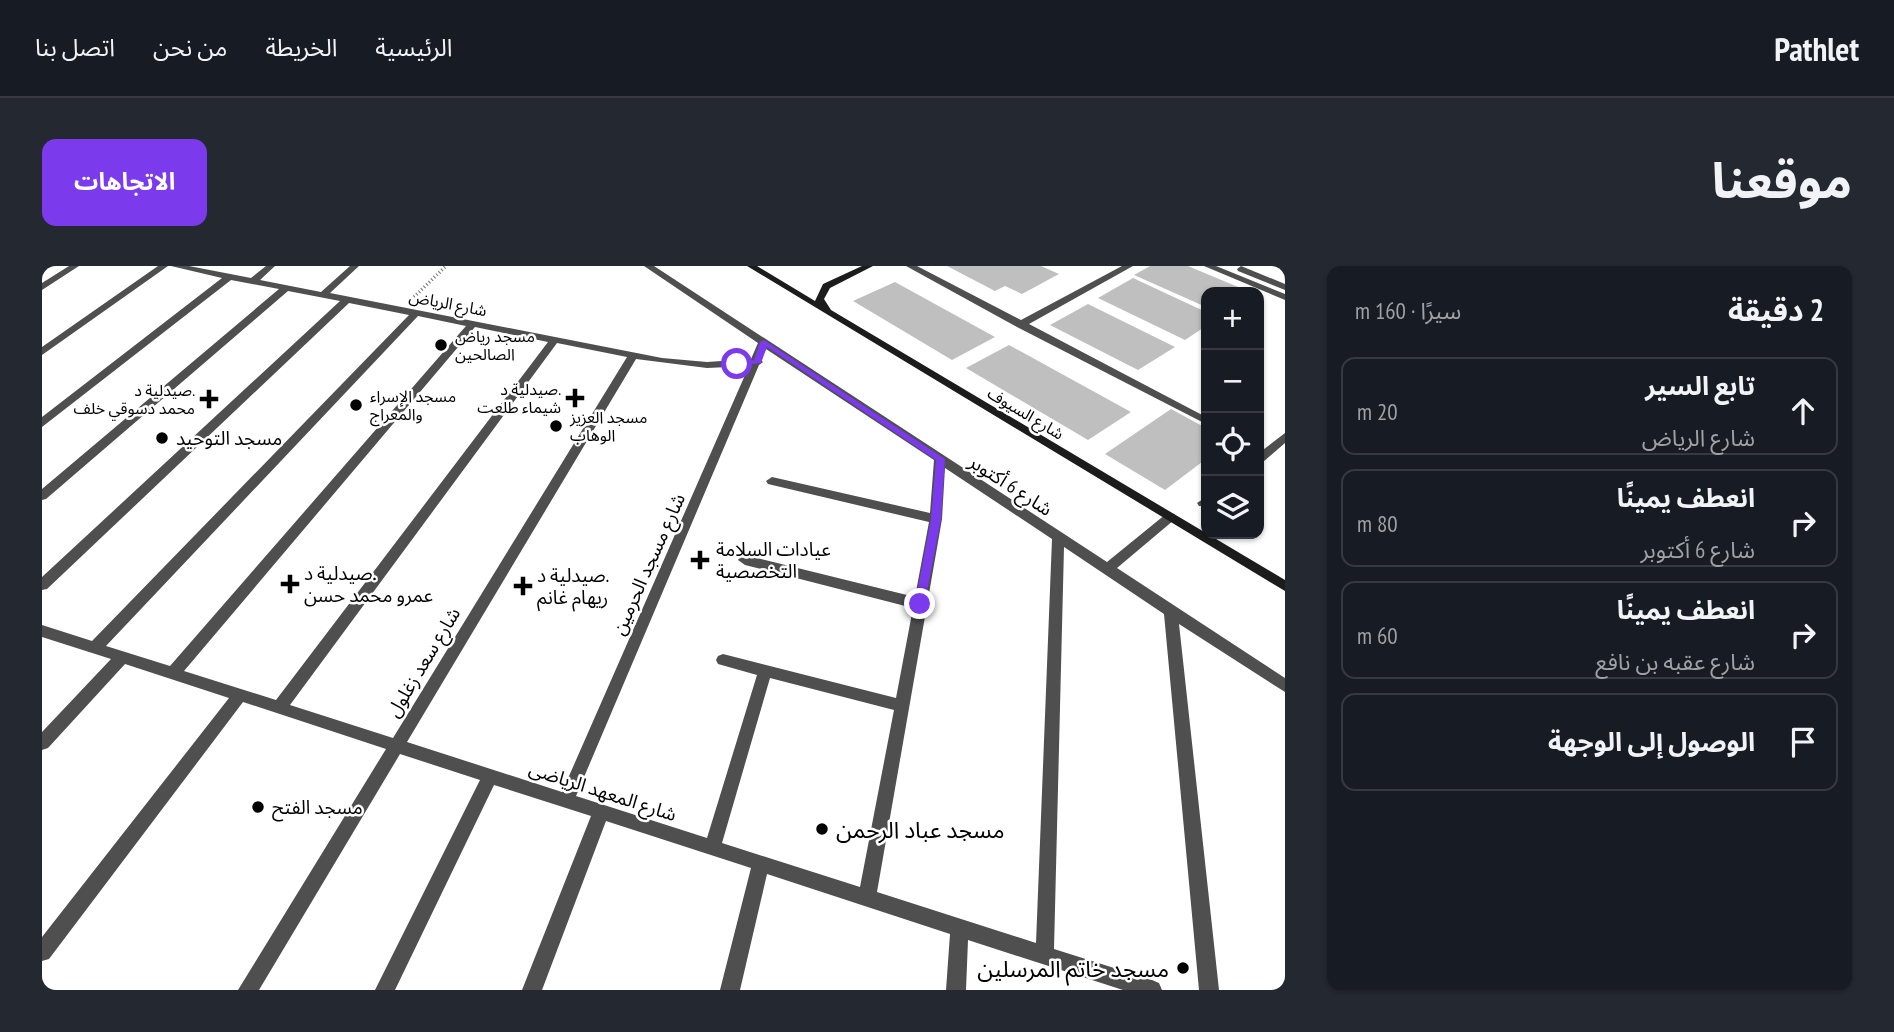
<!DOCTYPE html>
<html lang="ar">
<head>
<meta charset="utf-8">
<style>
  :root { --surface:#171b24; --page:#242831; --text:#f1f3f6; --muted:#9ea1a6; --line:#363941; --accent:#7c3aed }
  body { margin:0; font-family:"PT Sans Narrow","Noto Sans Arabic",sans-serif; background:var(--page); color:var(--text); direction:rtl }
  .controls { position:absolute; right:21px; top:21px; display:grid; overflow:hidden; border-radius:14px; box-shadow:0 2px 5px #0004 }
  .controls button { width:63px; height:63px; display:grid; place-items:center; padding:0; border:0; border-bottom:2px solid var(--line); background:var(--surface); color:var(--text); font:35px sans-serif }
  .stop { position:absolute; width:21px; height:21px; margin:-16px; border:5px solid #7c3aed; border-radius:50%; background:#fff }
  .stop.end { background:#7c3aed; border-color:#fff; box-shadow:0 2px 7px #0008 }
  .list { margin:0; padding:0; list-style:none }
  h2 { display:flex; justify-content:space-between; align-items:center; height:91px; margin:0; padding:0 28px; font-size:30px }
  h2 small { font-size:23px; font-weight:400; color:var(--muted) }
  .list li { display:grid; grid-template-columns:46px 1fr auto; gap:21px; align-items:center; box-sizing:border-box; height:98px; margin:0 14px 14px; padding:0 14px; border:2px solid var(--line); border-radius:14px }
  .list b { display:block; font-size:26px; white-space:nowrap }
  .list p { margin:0; font-size:23px; white-space:nowrap; color:var(--muted) }
  .list em { font-size:23px; font-style:normal; color:var(--muted) }
  .icon { flex:none; width:38px; height:38px; fill:none; stroke:currentColor; stroke-width:2; stroke-linecap:round; stroke-linejoin:round }
  .map { position:relative; flex:none; width:1243px; height:724px; overflow:hidden; direction:ltr; border-radius:14px }
  header { display:flex; align-items:center; gap:42px; box-sizing:border-box; height:98px; padding:0 35px; background:var(--surface); border-bottom:2px solid var(--line) }
  header strong { font-size:33px }
  nav { display:flex; gap:38px; margin-inline-start:auto; font-size:24px }
  .intro { display:flex; align-items:center; justify-content:space-between; box-sizing:border-box; height:168px; padding:0 42px }
  h1 { margin:0; font-size:49px }
  .button { padding:18px 32px; border-radius:14px; background:var(--accent); color:#fff; font-size:24px; font-weight:700 }
  main { display:flex; gap:42px; padding:0 42px }
  aside { flex:1; background:var(--surface); border-radius:14px; box-shadow:0 2px 5px #0004 }
  .map>svg:first-child { display:block }
  .building { fill:#bfbfbf }
  .lines { fill:none; stroke-linecap:round; stroke-linejoin:round }
  .path { stroke:#717171; stroke-width:3.5; stroke-dasharray:1 2.5; stroke-linecap:butt }
  .minor { fill:#4f4f4f; fill-rule:evenodd }
  .secondary { fill:#1c1c1c; fill-rule:evenodd }
  .route { fill:#7c3aed }
  .poi-dot { fill:#000; stroke:#fff; stroke-width:2.5 }
  .labels { text-anchor:middle; dominant-baseline:central; stroke-width:5; stroke-linejoin:round; paint-order:stroke }
  .far-street-label { font-size:16px; fill:#000; stroke:#fff }
  .far-poi-label { font-size:16px; fill:#000; stroke:#fff; text-anchor:start }
  .poi-label { font-size:19px; fill:#000; stroke:#fff; text-anchor:start }
  .street-label { font-size:19px; fill:#000; stroke:#fff }
  .near-poi-label { font-size:23px; fill:#000; stroke:#fff; text-anchor:start }
</style>
</head>
<body>
<header>
<strong>Pathlet</strong>
<nav><a>الرئيسية</a><a>الخريطة</a><a>من نحن</a><a>اتصل بنا</a></nav>
</header>
<div class="intro"><h1>موقعنا</h1><a class="button">الاتجاهات</a></div>
<main>
<aside>
<h2>2 دقيقة<small>سيرًا · 160 m</small></h2>
<ul class="list">
<li><svg class="icon" aria-label="ahead" viewBox="0 0 24 24"><path d="M12 20V5M6 11l6-6 6 6"/></svg><div><b>تابع السير</b><p>شارع الرياض</p></div><em>20 m</em></li>
<li><svg class="icon" aria-label="right" viewBox="0 0 24 24"><path d="M7 20v-9h11M14 6l5 5-5 5"/></svg><div><b>انعطف يمينًا</b><p>شارع 6 أكتوبر</p></div><em>80 m</em></li>
<li><svg class="icon" aria-label="right" viewBox="0 0 24 24"><path d="M7 20v-9h11M14 6l5 5-5 5"/></svg><div><b>انعطف يمينًا</b><p>شارع عقبه بن نافع</p></div><em>60 m</em></li>
<li><svg class="icon" aria-label="arrive" viewBox="0 0 24 24"><path d="M6 21V4h12l-3 4 3 4H6"/></svg><div><b>الوصول إلى الوجهة</b></div></li>
</ul>
</aside>
<div class="map">
<svg width="1243" height="724" viewBox="0 0 1243 724">
  <rect width="100%" height="100%" fill="#fff"/>
  <path class="building" d="M905,0H999L1017,8L980,28L963,20L953,25Z
    M1108,0H1146L1208,26H1164V41L1092,9Z
    M1091,12L1164,46V60L1143,74L1056,32Z
    M853,16L953,71L910,94L811,35Z
    M1046,38L1133,81L1096,104L1008,59Z
    M967,79L1089,146L1046,174L924,102Z
    M1129,143L1164,162V193L1123,224L1063,188Z"/>
  <g class="lines">
    <path class="path" d="M372,31L404,0"/>
    <path class="minor" d="M27,0H37L0,24V17Z
      M116,0H126L0,89V81Z
      M129,0H147L209,12L224,0H233L218,14L279,26L308,0H317L288,27L620,92L665,96L709,93L716,77L602,0H612L1065,296L1124,248H1132L1134,251L1132,254L1075,302L1243,412V426L1137,358L1177,724H1157L1122,348L1022,281L1012,683L1110,714L1117,717L1120,724H1081L926,674L924,724H904L908,668L725,608L698,724H678L709,602L564,555L500,724H480L549,550L452,519L353,724H333L438,514L358,488L217,724H196L344,483L201,436L7,693L0,695V671L187,432L83,398L6,482L0,484V466L69,393L0,371V359L50,375L367,49L307,37L5,323L0,324V311L298,35L246,25L4,233L0,234V223L237,23L189,14L0,161V151L180,12ZM376,50L424,60L128,400L64,380ZM433,61L506,76L234,434L142,405ZM515,77L585,91L351,472L248,439ZM724,83L892,194L888,247L730,211L724,215L726,218L887,256L873,331L703,289L698,291L696,294L703,299L871,342L854,432L681,388L676,390L674,394L676,398L715,409L665,572L534,530L717,99L721,96L719,94ZM594,93L665,102L707,100L520,526L365,476ZM903,202L1010,273L994,677L835,626L900,253ZM728,412L852,444L818,621L680,577Z
      M864,0H875L979,54L1080,0H1091L987,58L1164,151V158L975,61Z
      M1162,0H1174L1243,28V34Z
      M1199,0L1243,18V24L1196,5L1195,3Z
      M1243,167V177L1221,196L1217,197V187Z
      M1164,231V240H1157L1155,237Z"/>
    <path class="secondary" d="M705,0H715L773,35L781,18L820,0H831L788,22L782,33L789,44L1243,314V325Z"/>
  </g>
  <path class="route" d="M722,74L903,193L899,253L882,341L878,342L873,338L889,253L894,194L725,81L719,97L692,100V96L712,94L718,76Z"/>
  <g class="poi-dot">
    <circle cx="399" cy="79" r="7"/>
    <path d="M529.5 121.5h7v7h7v7h-7v7h-7v-7h-7v-7h7z"/>
    <path d="M163.5 122.5h7v7h7v7h-7v7h-7v-7h-7v-7h7z"/>
    <circle cx="314" cy="139" r="7"/>
    <circle cx="514" cy="160" r="7"/>
    <circle cx="120" cy="172" r="7"/>
    <path d="M654.5 283.5h7v7h7v7h-7v7h-7v-7h-7v-7h7z"/>
    <path d="M244.5 307.5h7v7h7v7h-7v7h-7v-7h-7v-7h7z"/>
    <path d="M477.5 309.5h7v7h7v7h-7v7h-7v-7h-7v-7h7z"/>
    <circle cx="216" cy="541" r="7"/>
    <circle cx="780" cy="563" r="7"/>
    <circle cx="1141" cy="702" r="7"/>
  </g>
  <g class="labels">
    <g class="far-street-label">
      <text transform="translate(406 37) rotate(11)">شارع الرياض</text>
      <text transform="translate(984 147) rotate(31)">شارع السيوف</text>
    </g>
    <g class="far-poi-label">
      <text x="413" y="70">مسجد رياض<tspan x="413" dy="18">الصالحين</tspan></text>
      <text x="519" y="123" text-anchor="end">صيدلية د.<tspan x="519" dy="18">شيماء طلعت</tspan></text>
      <text x="153" y="124" text-anchor="end">صيدلية د.<tspan x="153" dy="18">محمد دسوقي خلف</tspan></text>
      <text x="328" y="130">مسجد الإسراء<tspan x="328" dy="18">والمعراج</tspan></text>
      <text x="528" y="151">مسجد العزيز<tspan x="528" dy="18">الوهاب</tspan></text>
    </g>
    <g class="poi-label">
      <text x="134" y="172">مسجد التوحيد</text>
      <text x="674" y="283">عيادات السلامة<tspan x="674" dy="22">التخصصية</tspan></text>
      <text x="262" y="307">صيدلية د.<tspan x="262" dy="22">عمرو محمد حسن</tspan></text>
      <text x="495" y="309">صيدلية د.<tspan x="495" dy="22">ريهام غانم</tspan></text>
      <text x="230" y="541">مسجد الفتح</text>
    </g>
    <g class="street-label">
      <text transform="translate(969 219) rotate(33)">شارع 6 أكتوبر</text>
      <text transform="translate(606 298) rotate(-66)">شارع مسجد الحرمين</text>
      <text transform="translate(381 396) rotate(-59)">شارع سعد زغلول</text>
      <text transform="translate(561 525) rotate(18)">شارع المعهد الرياضى</text>
    </g>
    <g class="near-poi-label">
      <text x="794" y="563">مسجد عباد الرحمن</text>
      <text x="1127" y="702" text-anchor="end">مسجد خاتم المرسلين</text>
    </g>
  </g>
</svg>
<div class="controls">
<button>+</button>
<button>−</button>
<button><svg class="icon" aria-label="locate" viewBox="0 0 24 24"><circle cx="12" cy="12" r="6"/><path d="M12 2v4M12 18v4M2 12h4M18 12h4"/></svg></button>
<button><svg class="icon" aria-label="layers" viewBox="0 0 24 24"><path d="M12 4l9 5-9 5-9-5zM3 14l9 5 9-5"/></svg></button>
</div>
<div class="stop" style="left:695px;top:98px"></div>
<div class="stop end" style="left:878px;top:338px"></div>
</div>
</main>
</body>
</html>
